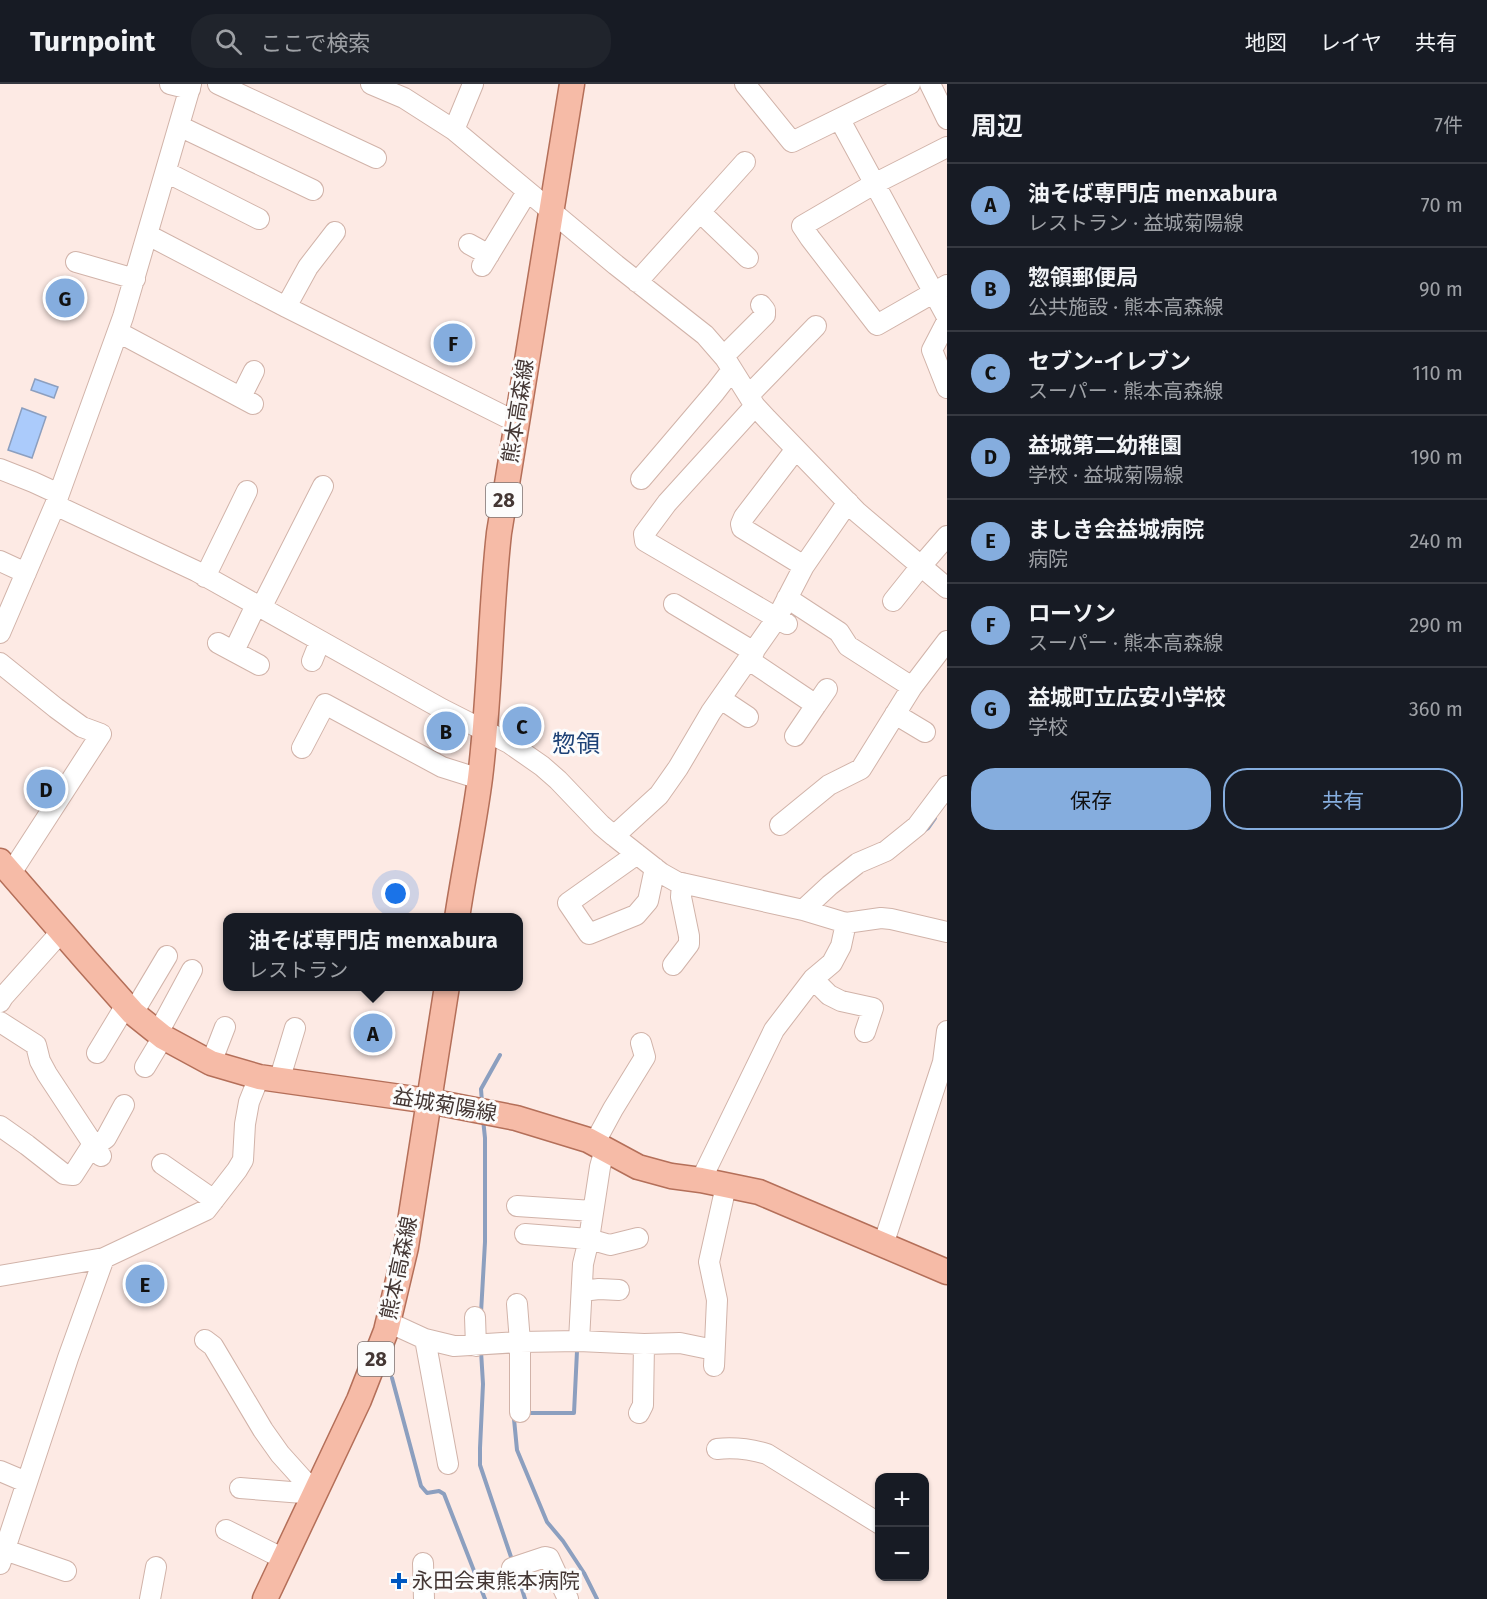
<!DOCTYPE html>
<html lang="ja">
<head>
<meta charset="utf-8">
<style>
  :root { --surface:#171b24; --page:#20242c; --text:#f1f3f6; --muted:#9ea1a6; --line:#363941; --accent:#85adde }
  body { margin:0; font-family:"Fira Sans","Noto Sans JP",sans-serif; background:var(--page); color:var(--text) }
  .controls { position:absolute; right:18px; bottom:18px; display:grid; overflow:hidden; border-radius:12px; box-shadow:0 2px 4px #0004 }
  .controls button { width:54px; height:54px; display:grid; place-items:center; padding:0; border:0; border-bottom:2px solid var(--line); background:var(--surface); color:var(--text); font:30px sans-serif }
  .you { position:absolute; left:396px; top:810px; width:21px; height:21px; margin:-15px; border:4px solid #fff; border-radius:50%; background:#1a73e8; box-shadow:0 0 0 9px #1a73e833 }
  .badge { display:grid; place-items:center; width:39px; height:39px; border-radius:50%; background:var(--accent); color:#111; font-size:20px; font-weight:700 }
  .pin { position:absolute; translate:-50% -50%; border:3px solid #fff; box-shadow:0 2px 6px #0006 }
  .popup { position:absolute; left:223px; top:829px; width:300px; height:78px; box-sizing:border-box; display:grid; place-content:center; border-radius:12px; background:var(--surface); filter:drop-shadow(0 2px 4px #0005); font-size:20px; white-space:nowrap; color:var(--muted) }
  .popup b { font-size:22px; color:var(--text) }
  .popup::after { content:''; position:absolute; left:50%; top:100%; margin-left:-12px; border:12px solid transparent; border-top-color:var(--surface) }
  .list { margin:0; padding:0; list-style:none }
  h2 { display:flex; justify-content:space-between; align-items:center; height:78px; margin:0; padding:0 24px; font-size:26px }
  h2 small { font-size:20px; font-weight:400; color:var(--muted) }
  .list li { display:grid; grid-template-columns:39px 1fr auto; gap:18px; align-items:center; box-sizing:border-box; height:84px; padding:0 24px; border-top:2px solid var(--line) }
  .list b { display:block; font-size:22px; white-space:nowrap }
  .list p { margin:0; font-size:20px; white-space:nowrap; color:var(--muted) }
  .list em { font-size:20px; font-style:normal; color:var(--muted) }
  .actions { display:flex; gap:12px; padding:18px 24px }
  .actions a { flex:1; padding:14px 0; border:2px solid var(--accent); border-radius:24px; text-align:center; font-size:21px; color:var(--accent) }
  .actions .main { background:var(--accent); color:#111 }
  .icon { flex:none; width:33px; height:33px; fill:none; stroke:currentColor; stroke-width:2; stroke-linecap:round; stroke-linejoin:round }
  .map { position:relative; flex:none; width:947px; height:1515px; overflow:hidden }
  header { display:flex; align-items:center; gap:36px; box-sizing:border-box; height:84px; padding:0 30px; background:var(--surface); border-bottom:2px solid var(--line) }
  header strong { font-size:28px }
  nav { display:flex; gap:33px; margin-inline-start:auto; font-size:21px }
  .search { width:420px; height:54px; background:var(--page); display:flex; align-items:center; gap:15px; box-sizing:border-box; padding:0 21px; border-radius:24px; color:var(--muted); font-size:22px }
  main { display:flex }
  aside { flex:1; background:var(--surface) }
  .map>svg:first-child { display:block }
  .water { fill:#abcbfb; stroke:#8c9fbf; stroke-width:1.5 }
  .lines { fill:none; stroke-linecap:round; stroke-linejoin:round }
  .stream { stroke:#8c9fbf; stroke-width:4 }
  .minor-casing { stroke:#d1b3a9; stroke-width:22 }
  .major-casing { stroke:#b46f59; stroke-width:27 }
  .minor { stroke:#fff; stroke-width:20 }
  .major { stroke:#f6bba7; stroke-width:24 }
  .poi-dot { fill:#0057c0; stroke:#fcfcfc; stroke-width:2 }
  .labels { text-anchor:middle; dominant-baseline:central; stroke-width:6; stroke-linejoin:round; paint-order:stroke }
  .shield { fill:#fcfcfc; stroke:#7b7270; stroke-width:1.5 }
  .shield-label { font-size:20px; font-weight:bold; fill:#443734 }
  .street-label { font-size:21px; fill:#443734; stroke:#fcfcfc }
  .poi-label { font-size:21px; fill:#443734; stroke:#fcfcfc; text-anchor:start }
  .quarter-label { font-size:24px; fill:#1d4176; stroke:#fcfcfc }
</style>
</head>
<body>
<header>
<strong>Turnpoint</strong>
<div class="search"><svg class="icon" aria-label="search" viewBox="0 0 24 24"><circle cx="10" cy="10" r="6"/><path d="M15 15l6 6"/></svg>ここで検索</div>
<nav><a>地図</a><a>レイヤ</a><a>共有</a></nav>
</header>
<main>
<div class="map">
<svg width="947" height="1515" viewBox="0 0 947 1515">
  <rect width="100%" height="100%" fill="#fdeae4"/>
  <path class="water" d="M35,295L58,303L54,314L31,306Z
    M22,324L46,333L32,374L8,366Z"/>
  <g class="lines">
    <path class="stream" d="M922,748L928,744L935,734
      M482,1019L481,1005L500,971
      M481,1229L485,1158V1054L483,1035
      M481,1267L483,1300L480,1364V1381L512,1476
      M392,1294L421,1402L427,1409L439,1407L444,1410L485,1515
      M525,1329H574L577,1267
      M516,1333L514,1335L517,1366L547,1438L563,1457L584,1489L597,1515
      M517,1489L525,1515"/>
    <defs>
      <path id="minor" d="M170,0L190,5
        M218,0L376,74
        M371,0L404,14L454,46L616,181L705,251L725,274L755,322L767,335L857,428L947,504
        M745,0L792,58L910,0
        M930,0L947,35
        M840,36L947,233
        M179,42L313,106
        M454,46L473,0
        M947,63L874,100L802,142L810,154L877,241L947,201
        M166,88L259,135
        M700,128L748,174
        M148,151L286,223L516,338
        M469,160L489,171
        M76,178L135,195
        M482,182L527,108
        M637,198L745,78
        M286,223L308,183L335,148
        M947,237L932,266L947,304
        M118,248L253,320
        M724,272L765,231V226L761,221
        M749,311L816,242
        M241,313L254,287
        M755,322L667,419L644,450L645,457L787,540
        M796,365L744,433L741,440L742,444L804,482
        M0,385L33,398L59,410
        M641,395L715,308L732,286
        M55,421L196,487L442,625L509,659L542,682L558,696L601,741L614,752L661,789L677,798L803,826L846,839L881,834L891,835L947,848
        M0,477L26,489
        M205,493L247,407
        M787,514L839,548L848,562L912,603
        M893,517L921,482L947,452
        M674,520L754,568
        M261,524L323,402
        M0,549L55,421L123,233L191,0
        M218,559L259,581
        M234,567L256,521
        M749,576L816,621L827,605
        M312,577L320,557
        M0,579L56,624L82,643L101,650L11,789
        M721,615L748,633
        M895,630L925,648
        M795,652L816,621
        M302,664L325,620L442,683L480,695
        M780,741L829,701L861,685L912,603L947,557
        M614,752L659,711L678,684L711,628L777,534L804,482L848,418
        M637,770L568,819L589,850L636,831L648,817L655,784
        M803,826L830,801L858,779L886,767L917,742L947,702
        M673,881L689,860V852L681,813L682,799
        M813,895L829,911L841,917L873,924L865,948
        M0,918L3,913L61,848
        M133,929L167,872
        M0,938L36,961L40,977L47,990L101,1072
        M158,949L192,886
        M97,969L126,921
        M211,979L225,943
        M145,983L163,953
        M279,997L295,944
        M0,1042L27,1061L64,1090L73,1091L93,1060
        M594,1060L613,1025L645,973L641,959
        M95,1062L106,1054L124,1021
        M162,1080L214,1116
        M701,1096L774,946L813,895L832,879L841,862L846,839
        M517,1122L593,1127
        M525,1150L589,1155L610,1161L638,1154
        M883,1161L943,978L947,947
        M0,1192L104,1174L206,1126L237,1086L243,1076L245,1040L249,1018L259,993
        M582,1207L599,1205L619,1206
        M517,1220L520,1258V1328
        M475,1233L476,1262
        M388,1238L425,1255L454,1262L520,1258L579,1257L644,1260L680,1259L714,1266
        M425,1255L448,1380
        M205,1256L213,1262L263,1346L280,1370L316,1410
        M579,1257L583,1180L589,1155L600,1083L605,1065
        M714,1282L717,1216L709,1178L726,1102
        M639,1329L643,1321L644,1260
        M717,1365C735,1363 750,1365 767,1370L880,1440
        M0,1387L26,1398
        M240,1404L316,1410
        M226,1446L284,1475
        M5,1466L66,1487
        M423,1479L424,1515
        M0,1480L68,1274L104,1174
        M512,1484L545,1473L549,1474L568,1515
        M150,1515L156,1483"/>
      <path id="major" d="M0,777L86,876L133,929L163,953L211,979L259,993L429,1017L516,1034L588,1056L638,1083L671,1092L701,1096L759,1108L947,1188
        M457,834C464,787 474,741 480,694C490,613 490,530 499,449L572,0
        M265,1515L359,1316L386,1247L406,1163L447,902"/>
    </defs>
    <use href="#minor" class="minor-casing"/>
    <use href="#major" class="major-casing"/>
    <use href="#minor" class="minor"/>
    <use href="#major" class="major"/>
  </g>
  <path class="poi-dot" d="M396 1488h6v6h6v6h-6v6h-6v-6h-6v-6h6z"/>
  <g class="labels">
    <g class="shield">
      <rect x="486" y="399" width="36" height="34" rx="4.5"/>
      <rect x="358" y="1258" width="36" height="34" rx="4.5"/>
    </g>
    <g class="shield-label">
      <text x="504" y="416">28</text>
      <text x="376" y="1275">28</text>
    </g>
    <g class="street-label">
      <text transform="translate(518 327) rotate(-81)">熊本高森線</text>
      <text transform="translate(445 1021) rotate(10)">益城菊陽線</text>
      <text transform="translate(399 1184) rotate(-78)">熊本高森線</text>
    </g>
    <g class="poi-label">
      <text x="412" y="1497">永田会東熊本病院</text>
    </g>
    <g class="quarter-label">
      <text x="576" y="660">惣領</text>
    </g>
  </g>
</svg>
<div class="controls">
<button>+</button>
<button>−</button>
</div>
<div class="you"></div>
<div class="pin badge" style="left:373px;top:949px">A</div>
<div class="popup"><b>油そば専門店 menxabura</b>レストラン</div>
<div class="pin badge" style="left:446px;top:647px">B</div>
<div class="pin badge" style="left:522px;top:642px">C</div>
<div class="pin badge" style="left:46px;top:705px">D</div>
<div class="pin badge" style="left:145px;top:1200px">E</div>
<div class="pin badge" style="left:453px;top:259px">F</div>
<div class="pin badge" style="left:65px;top:214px">G</div>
</div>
<aside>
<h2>周辺<small>7件</small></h2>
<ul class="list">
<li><span class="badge">A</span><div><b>油そば専門店 menxabura</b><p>レストラン · 益城菊陽線</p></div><em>70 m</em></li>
<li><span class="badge">B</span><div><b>惣領郵便局</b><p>公共施設 · 熊本高森線</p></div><em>90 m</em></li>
<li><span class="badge">C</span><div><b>セブン-イレブン</b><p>スーパー · 熊本高森線</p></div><em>110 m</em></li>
<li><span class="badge">D</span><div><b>益城第二幼稚園</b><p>学校 · 益城菊陽線</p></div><em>190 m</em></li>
<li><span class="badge">E</span><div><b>ましき会益城病院</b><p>病院</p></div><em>240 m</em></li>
<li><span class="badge">F</span><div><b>ローソン</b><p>スーパー · 熊本高森線</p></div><em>290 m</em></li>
<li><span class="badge">G</span><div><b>益城町立広安小学校</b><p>学校</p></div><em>360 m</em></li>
</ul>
<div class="actions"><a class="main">保存</a><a>共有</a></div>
</aside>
</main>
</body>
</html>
